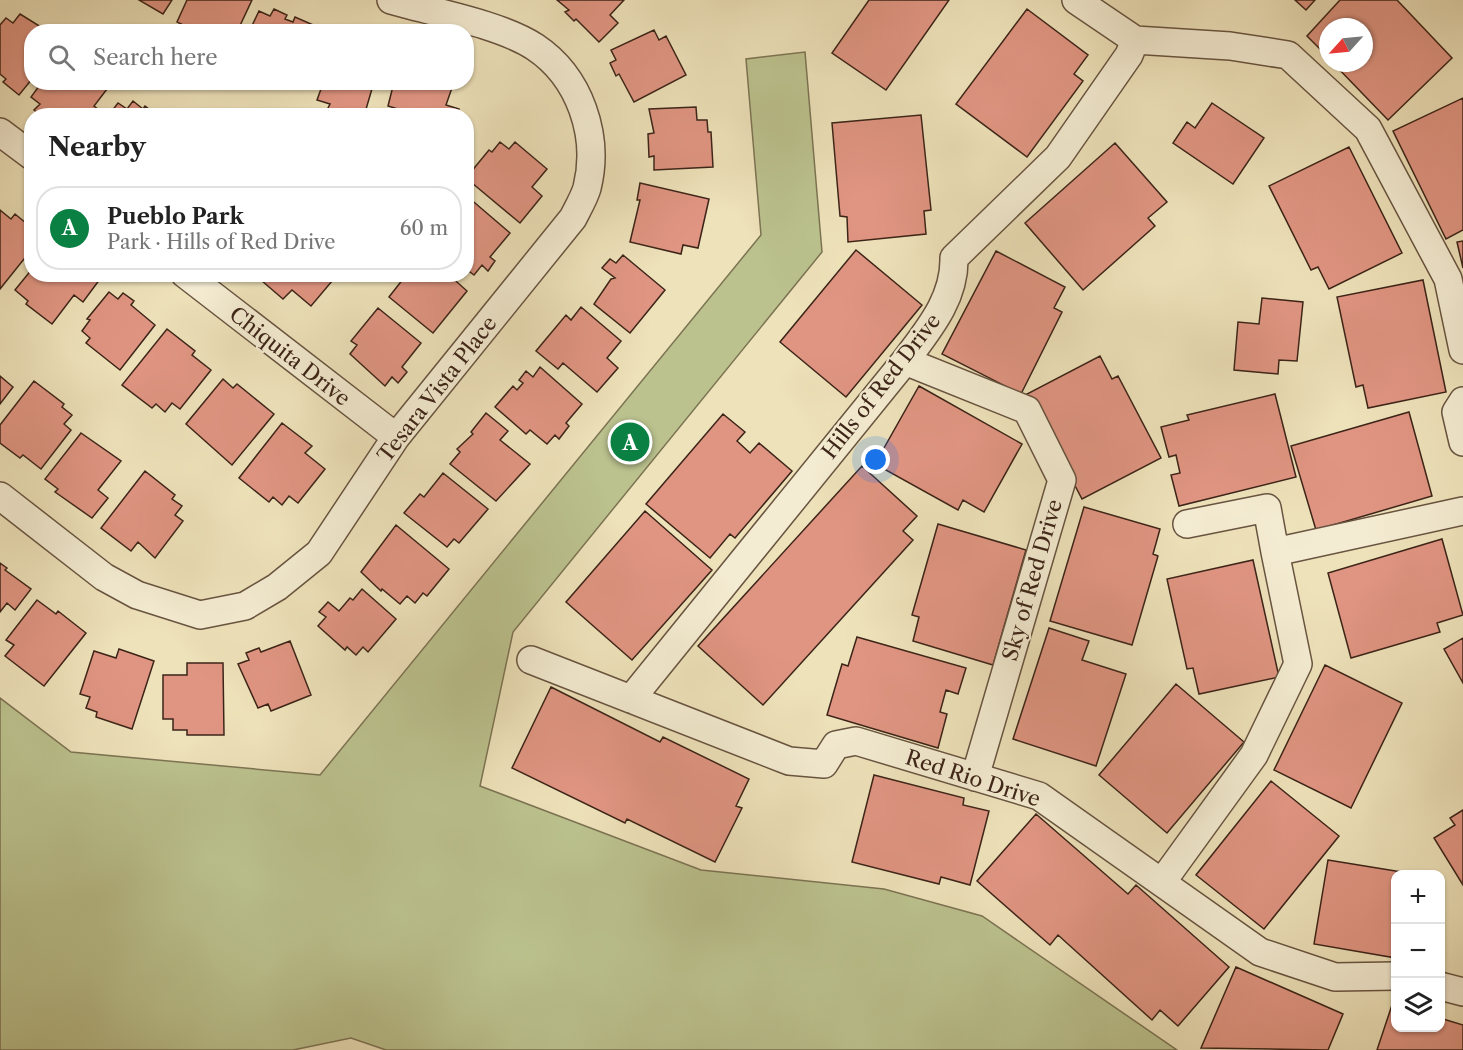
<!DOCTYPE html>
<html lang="en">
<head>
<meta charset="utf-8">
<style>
  :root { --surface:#fff; --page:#f2f2f2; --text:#222; --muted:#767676; --line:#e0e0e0; --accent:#0b8043 }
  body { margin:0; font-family:"Libre Caslon Text",serif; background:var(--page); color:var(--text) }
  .controls { position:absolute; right:18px; bottom:18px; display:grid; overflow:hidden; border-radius:12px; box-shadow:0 2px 4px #0004 }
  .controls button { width:54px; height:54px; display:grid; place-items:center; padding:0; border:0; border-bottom:2px solid var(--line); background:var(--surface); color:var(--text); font:30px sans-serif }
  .compass { position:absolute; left:1319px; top:18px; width:54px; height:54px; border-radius:50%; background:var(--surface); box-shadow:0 2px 4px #0004; rotate:243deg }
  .you { position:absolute; left:876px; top:460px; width:21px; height:21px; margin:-15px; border:4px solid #fff; border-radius:50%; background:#1a73e8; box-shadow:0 0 0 9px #1a73e833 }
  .badge { display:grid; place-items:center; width:39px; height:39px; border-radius:50%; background:var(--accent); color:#fff; font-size:20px; font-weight:700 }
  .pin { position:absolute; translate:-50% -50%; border:3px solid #fff; box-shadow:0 2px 6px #0006 }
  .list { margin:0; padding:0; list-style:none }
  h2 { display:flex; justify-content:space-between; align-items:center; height:78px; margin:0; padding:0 24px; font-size:26px }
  h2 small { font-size:20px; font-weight:400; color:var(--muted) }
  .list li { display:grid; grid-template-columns:39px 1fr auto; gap:18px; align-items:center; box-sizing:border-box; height:84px; margin:0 12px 12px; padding:0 12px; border:2px solid var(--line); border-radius:24px }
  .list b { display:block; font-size:22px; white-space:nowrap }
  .list p { margin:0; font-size:20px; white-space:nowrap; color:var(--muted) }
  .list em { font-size:20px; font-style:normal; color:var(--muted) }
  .icon { flex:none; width:33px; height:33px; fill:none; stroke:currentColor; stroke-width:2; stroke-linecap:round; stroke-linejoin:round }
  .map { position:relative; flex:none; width:1463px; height:1050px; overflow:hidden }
  .search { position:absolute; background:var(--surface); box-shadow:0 2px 4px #0004; left:24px; top:24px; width:450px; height:66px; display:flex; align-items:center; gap:15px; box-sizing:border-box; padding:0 21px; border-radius:24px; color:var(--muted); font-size:22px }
  .panel { position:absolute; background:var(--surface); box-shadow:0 2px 4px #0004; left:24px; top:108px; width:450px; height:174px; border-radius:24px }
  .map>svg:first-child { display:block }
  .green { fill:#bbc28e; stroke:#7c7353; stroke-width:1.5 }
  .building { fill:#e09582; stroke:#3c2418; stroke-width:1.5 }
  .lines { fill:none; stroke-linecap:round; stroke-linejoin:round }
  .minor-casing { stroke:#685440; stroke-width:30 }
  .minor { stroke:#f4ecd2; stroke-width:27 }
  .labels { text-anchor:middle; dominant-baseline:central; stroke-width:4.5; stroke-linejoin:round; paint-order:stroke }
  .street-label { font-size:21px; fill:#3c2418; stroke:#f4ecd2 }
</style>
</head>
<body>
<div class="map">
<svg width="1463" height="1050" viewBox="0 0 1463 1050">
  <rect width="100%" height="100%" fill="#eee2ba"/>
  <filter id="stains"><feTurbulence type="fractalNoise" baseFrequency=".00333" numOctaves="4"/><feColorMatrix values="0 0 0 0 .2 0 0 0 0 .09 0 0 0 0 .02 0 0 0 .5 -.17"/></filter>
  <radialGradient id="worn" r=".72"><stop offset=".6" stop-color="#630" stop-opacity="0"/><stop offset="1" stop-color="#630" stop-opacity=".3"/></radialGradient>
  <path class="green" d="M805,52L822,252L513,632L480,786L701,870L884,889L982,916L1177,1050H386L351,1038L293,1050H0V698L71,752L320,775L761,235L746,59Z"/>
  <path class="building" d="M139,0H172L163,14Z
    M187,0H252L237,32H183L185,26L177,22Z
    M557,0H624L610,15L618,23L599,42L576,19L574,21L565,12L569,10Z
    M869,0H949L886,90L832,53Z
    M1295,0H1315L1306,10Z
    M1340,0H1397L1452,58L1388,120L1333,63H1364V27H1328V57L1307,36Z
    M274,9L287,15L285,19L293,22L295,17L320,28L319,32H249L259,11L270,16Z
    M1027,9L1088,55L1074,74L1083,81L1027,157L956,104Z
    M20,14L49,32H32V79L19,95L3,82L6,79L0,74V25L6,18L13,23Z
    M654,30L659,40L666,36L686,75L634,102L619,74L616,76L610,63L616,60L611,50Z
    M42,82H100L107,89L94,106L99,110L94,116H41L34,110L40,104L31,97Z
    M313,82H374L364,116H350L328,108L330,104L317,100L321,89L312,86Z
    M394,82H454L446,105L459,109L457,116H396L398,109L388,106Z
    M1463,98V230L1446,239L1393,131Z
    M133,101L143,109L145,106L158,116H108L118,103L127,109Z
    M1212,103L1264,138L1233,184L1173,143L1187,122L1195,128Z
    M696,107L697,120H707L708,132H711L713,167L654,170V156L649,157L648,134L654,133L649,109Z
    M921,115L931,210L924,211L926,234L848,242L847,217L840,216L832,123Z
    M500,142L509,149L515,142L547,169L532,187L542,196L520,223L466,178L489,150L492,152Z
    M1115,143L1167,202L1148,218L1155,226L1083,290L1025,223Z
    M1349,147L1402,253L1329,289L1318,267L1311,270L1269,186Z
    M640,183L709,199L698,248L683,245L681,254L630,242L640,200H637Z
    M468,197L510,233L490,257L495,261L488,271L482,265L474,275L466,269Z
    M0,210L11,219L15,214L32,228V249L0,289Z
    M1463,241V268L1457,242Z
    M856,250L922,305L846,397L780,342Z
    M996,251L1065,287L1054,308L1062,312L1021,394L942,354Z
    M623,255L665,290L630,333L594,304L611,279L615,278L602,268L610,259L616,263Z
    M32,269V274H95L100,279L83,302L74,295L52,324L26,304L28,301L15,290Z
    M267,274H338L311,306L292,290L283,299L262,281Z
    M407,274H448L467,291L433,333L389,297Z
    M1423,280L1446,392L1368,408L1363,385L1356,387L1337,297Z
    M109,292L118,299L123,293L134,301L131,305L155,325L120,370L86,343L90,338L82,331L90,320L87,319Z
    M1262,298L1303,302L1297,361L1279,360L1278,374L1234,370L1238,322L1259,324Z
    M581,307L621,341L607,358L618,368L597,392L563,363L558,369L536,351L566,315L571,320Z
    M378,308L421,343L402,367L407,372L398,383L392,377L385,386L350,354L357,345L351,341Z
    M167,329L195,351L192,355L211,370L180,409L172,403L165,412L156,404L152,408L122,385Z
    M1100,356L1112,379L1118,376L1161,458L1082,499L1027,394Z
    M540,367L582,404L566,423L569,426L559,439L555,435L547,444L530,430L526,434L495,407L513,386L517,390L523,383L519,380L526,371L533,377Z
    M0,376L13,387L0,404Z
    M223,379L233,388L237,384L274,414L232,465L186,424Z
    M34,381L64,404L62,407L72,415L64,424L71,430L41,469L23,455L20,458L0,443V425Z
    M919,386L1022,444L984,512L963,500L958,510L875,464Z
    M1275,394L1296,477L1179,506L1171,475L1180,473L1176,455L1169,457L1161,427L1189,420L1187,415Z
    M1409,412L1432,496L1316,530L1291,446Z
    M486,413L508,431L500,440L530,464L496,501L450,464L460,452L457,449L473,434L471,432Z
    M723,414L745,432L737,441L750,453L759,443L792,471L735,538L730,534L710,558L646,504Z
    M282,423L312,446L305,453L325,469L298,503L289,496L282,505L273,497L269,502L239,478Z
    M81,433L121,461L98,490L108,498L92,518L55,492L58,489L45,479Z
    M862,466L917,516L903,531L913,540L763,705L698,646Z
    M145,471L175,495L172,499L182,506L175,515L183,521L155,558L138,542L131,551L101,528Z
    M443,473L488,509L459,543L454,539L447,547L404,513L420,494L424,497Z
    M1084,507L1160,529L1153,554L1158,556L1132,645L1050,621Z
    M645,511L712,570L632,660L566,602Z
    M938,524L1026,550L993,665L913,641L919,617L912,615Z
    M396,525L449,569L427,596L423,593L415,603L407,596L400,604L382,589L381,591L361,572Z
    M1442,539L1463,615L1437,623L1440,632L1351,658L1328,573Z
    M1253,560L1279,677L1199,694L1193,668L1187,669L1167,579Z
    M0,563L7,568L5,570L31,589L15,610L7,603L0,612Z
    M362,589L396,619L368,652L363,647L356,655L347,647L345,650L318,626L326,617L319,612L328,602L339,611L350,598L353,600Z
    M37,600L56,614L58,611L86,633L44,686L5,656L14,645L6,640Z
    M1049,628L1089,641L1082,660L1126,674L1096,766L1013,739Z
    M857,637L966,668L958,694L946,690L940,712L947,714L938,748L827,715L842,664L848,666Z
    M1463,638V683L1444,649Z
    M290,641L311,695L271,711L268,704L258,708L238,664L249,660L246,653L259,648L261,652Z
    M119,649L154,661L132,729L96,717L97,712L86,708L90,697L80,694L94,651L116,658Z
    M187,663H223L224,735H187V730H173V719H163V675H187Z
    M1325,665L1402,703L1351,808L1274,770Z
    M1176,684L1244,742L1167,833L1099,775Z
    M551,687L660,742L663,737L749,779L736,806L742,808L715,862L627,819L625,823L512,768Z
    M874,775L964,798L963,805L989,811L970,885L941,877L939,884L852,862Z
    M1271,781L1339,836L1264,929L1196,875Z
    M1463,810V885L1434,838L1455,825L1450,818Z
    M1036,814L1128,894L1136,885L1229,967L1178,1026L1160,1010L1152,1020L1058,935L1050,945L977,881Z
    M1328,860L1414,874H1396V958L1314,944Z
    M1236,967L1343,1014L1328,1050L1201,1048Z
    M1393,1002H1396V1028H1440V1018L1463,1025V1050H1377Z"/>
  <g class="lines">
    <defs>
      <path id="minor" d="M1076,0L1135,40L1230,46L1288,55L1368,129L1448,279L1463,350
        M0,132L32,156
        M185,274L396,437
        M905,361L1027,410L1062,480L975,777
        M1463,401L1456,412L1463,442
        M0,496L104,577L137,595L200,615L245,606L277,587L319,553L396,437L573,218C578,208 584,198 587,188C600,136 580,77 535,47C500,24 432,12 391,0
        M1187,524L1267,508L1275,552
        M531,660L789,761L824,764L836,745L856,741L1039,796L1260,952L1335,977L1396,976
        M631,699L905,361C928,330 955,299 954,258L1058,157L1129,55L1135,40
        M1162,882L1254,755L1298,664L1275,552L1463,511
        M1440,986L1463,992"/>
    </defs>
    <use href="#minor" class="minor-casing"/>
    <use href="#minor" class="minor"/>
  </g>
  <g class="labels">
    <g class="street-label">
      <text transform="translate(290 356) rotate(38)">Chiquita Drive</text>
      <text transform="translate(881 386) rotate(-52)">Hills of Red Drive</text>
      <text transform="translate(437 389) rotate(-52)">Tesara Vista Place</text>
      <text transform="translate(1032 580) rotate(-74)">Sky of Red Drive</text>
      <text transform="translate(973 778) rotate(18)">Red Rio Drive</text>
    </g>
  </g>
  <rect width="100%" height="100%" filter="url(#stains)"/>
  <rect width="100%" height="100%" fill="url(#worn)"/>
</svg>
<div class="controls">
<button>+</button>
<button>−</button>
<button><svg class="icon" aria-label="layers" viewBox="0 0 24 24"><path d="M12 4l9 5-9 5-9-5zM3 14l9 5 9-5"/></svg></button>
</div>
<svg class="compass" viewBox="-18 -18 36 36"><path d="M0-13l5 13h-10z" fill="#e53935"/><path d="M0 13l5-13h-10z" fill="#767676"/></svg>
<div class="you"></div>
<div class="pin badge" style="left:630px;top:442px">A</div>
<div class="search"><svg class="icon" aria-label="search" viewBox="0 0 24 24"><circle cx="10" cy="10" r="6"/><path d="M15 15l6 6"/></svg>Search here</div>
<section class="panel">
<h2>Nearby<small></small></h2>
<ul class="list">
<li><span class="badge">A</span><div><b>Pueblo Park</b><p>Park · Hills of Red Drive</p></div><em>60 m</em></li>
</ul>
</section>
</div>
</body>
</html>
